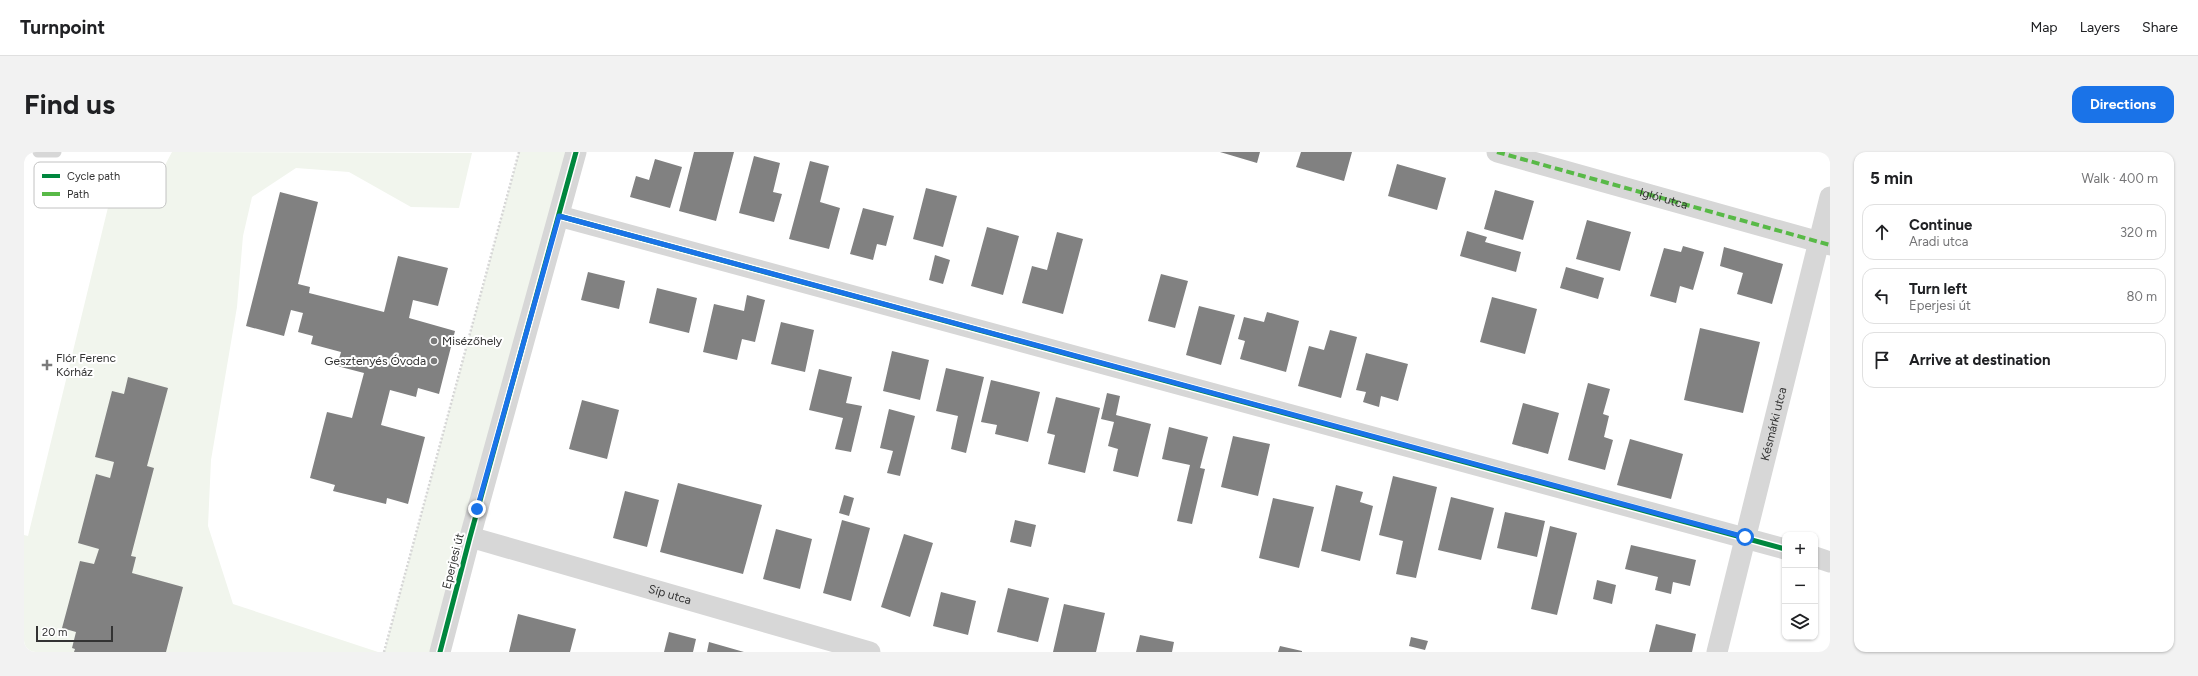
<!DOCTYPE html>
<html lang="en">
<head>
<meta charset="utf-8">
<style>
  :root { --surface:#fff; --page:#f2f2f2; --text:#202124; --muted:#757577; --line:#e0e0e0; --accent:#1a73e8 }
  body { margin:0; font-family:Figtree,sans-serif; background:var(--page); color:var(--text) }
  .controls { position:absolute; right:12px; bottom:12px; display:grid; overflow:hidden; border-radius:8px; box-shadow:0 1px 3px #0004 }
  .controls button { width:36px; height:36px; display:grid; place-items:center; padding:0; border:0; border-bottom:1px solid var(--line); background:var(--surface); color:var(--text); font:20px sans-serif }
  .scale { position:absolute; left:12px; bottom:10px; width:77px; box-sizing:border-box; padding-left:4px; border:2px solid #333; border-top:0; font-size:11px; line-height:14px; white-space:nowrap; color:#333; -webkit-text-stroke:3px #fff; paint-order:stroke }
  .stop { position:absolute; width:12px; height:12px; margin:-9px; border:3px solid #1a73e8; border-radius:50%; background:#fff }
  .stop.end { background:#1a73e8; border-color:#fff; box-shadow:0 1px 4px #0008 }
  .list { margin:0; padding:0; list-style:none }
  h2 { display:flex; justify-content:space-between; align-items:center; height:52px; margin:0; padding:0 16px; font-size:17px }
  h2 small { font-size:13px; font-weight:400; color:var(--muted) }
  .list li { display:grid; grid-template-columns:26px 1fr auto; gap:12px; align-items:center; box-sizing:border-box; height:56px; margin:0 8px 8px; padding:0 8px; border:1px solid var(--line); border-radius:12px }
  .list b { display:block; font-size:15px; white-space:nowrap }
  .list p { margin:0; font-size:13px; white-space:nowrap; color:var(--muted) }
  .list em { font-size:13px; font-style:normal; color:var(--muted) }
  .icon { flex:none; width:22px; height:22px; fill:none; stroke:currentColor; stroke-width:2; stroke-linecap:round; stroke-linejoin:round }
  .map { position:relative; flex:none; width:1806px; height:500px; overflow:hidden; border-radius:12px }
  header { display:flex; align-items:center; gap:24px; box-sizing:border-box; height:56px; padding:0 20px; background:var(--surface); border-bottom:1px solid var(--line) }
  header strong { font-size:19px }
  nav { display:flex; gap:22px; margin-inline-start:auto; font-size:14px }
  .intro { display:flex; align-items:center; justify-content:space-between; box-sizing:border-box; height:96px; padding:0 24px }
  h1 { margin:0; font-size:28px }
  .button { padding:10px 18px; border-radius:12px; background:var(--accent); color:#fff; font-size:14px; font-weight:700 }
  main { display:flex; gap:24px; padding:0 24px }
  aside { flex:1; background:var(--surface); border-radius:12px; box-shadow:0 1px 3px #0004 }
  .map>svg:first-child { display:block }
  .green { fill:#f1f5ed }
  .building { fill:#818181 }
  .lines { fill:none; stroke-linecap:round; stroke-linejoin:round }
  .path { stroke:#d6d6d6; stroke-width:2.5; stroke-dasharray:2 2; stroke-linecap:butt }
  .service { stroke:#d7d7d7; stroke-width:11 }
  .minor { stroke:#d7d7d7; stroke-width:21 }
  .quiet { stroke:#58b947; stroke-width:4; stroke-dasharray:8 4; stroke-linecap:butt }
  .cycleway-casing { stroke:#fff; stroke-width:8 }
  .cycleway { stroke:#00873e; stroke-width:5 }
  .route { stroke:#1a73e8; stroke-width:5 }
  .poi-dot { fill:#7a7a7a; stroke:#fff; stroke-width:1.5 }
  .labels { text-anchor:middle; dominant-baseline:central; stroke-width:4; stroke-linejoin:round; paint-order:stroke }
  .street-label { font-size:12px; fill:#333; stroke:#fff }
  .poi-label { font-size:12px; fill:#333; stroke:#fff; text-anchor:start }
  .key { fill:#fff; stroke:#c2c2c2; stroke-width:1 }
  .key-label { font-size:11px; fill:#333 }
</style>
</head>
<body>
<header>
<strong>Turnpoint</strong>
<nav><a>Map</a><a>Layers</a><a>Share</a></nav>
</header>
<div class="intro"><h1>Find us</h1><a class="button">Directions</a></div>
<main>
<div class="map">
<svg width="1806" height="500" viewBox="0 0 1806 500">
  <rect width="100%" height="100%" fill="#fff"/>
  <path class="green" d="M148,0L448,1L435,56L387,55L325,20L272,16L228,45L219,84L213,155L187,308L184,374L209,452L354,500H0V383L4,384L87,43L140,15Z
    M495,0H556L407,500H360Z"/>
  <path class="building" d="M670,0H710L692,69L655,59Z
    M1196,0H1236L1233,11Z
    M1277,0H1328L1320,29L1272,15Z
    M730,4L756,11L749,40L758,42L750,70L715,61Z
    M631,7L658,15L646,56L606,45L612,24L625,28Z
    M786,9L805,14L796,50L816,56L805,97L765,87Z
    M1373,12L1422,26L1413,58L1364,44Z
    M902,36L933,44L919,95L889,87Z
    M1471,38L1510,49L1499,88L1460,77Z
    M256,40L294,50L274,132L286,135L285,141L360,160L374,104L424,116L414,154L389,148L385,166L431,179L415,242L394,236L392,245L366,238L357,273L401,285L384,352L363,346L362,352L309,339L311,333L286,326L303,260L328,266L340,221L313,214L317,200L287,192L289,184L274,180L279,161L267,158L260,184L222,174Z
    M839,56L870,64L862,94L853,92L849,108L826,102Z
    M1563,68L1607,80L1596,119L1552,107Z
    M963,75L995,84L979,143L947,134Z
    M1443,79L1463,85L1461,90L1497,100L1492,120L1436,104Z
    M1033,80L1059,87L1039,162L998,151L1008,114L1023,118Z
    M1659,94L1680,100L1669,138L1656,134L1652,151L1626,144L1640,96L1657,100Z
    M1700,95L1759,112L1748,152L1713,142L1719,121L1696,114Z
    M911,103L926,108L919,132L905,128Z
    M1542,115L1580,126L1574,147L1536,136Z
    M564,120L601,129L595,157L557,148Z
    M1137,122L1164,129L1151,176L1124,169Z
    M633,136L673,146L665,181L625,171Z
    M723,143L741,148L731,190L718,187L713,208L679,200L690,152L720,159Z
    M1468,145L1513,157L1501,202L1456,190Z
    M1175,154L1211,163L1197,213L1162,203Z
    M1243,160L1275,169L1262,220L1216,207L1221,189L1214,187L1220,165L1240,170Z
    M757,170L790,178L781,220L747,212Z
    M1676,176L1736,190L1719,261L1660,248Z
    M1306,178L1333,185L1317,246L1274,234L1285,194L1300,198Z
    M868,199L905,208L896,248L859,239Z
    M1342,201L1384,212L1374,249L1357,244L1355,255L1339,250L1342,240L1332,238Z
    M922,216L960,225L942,301L927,297L934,264L912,259Z
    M795,217L828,225L822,251L838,254L827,300L811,297L819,266L785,258Z
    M104,225L144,236L123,314L130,316L107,404L112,405L108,421L159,435L142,500H50L51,497L48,496L52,480L38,476L56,409L70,412L75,397L54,391L72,322L86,326L90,310L71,305L88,239L100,242Z
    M967,228L1016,240L1004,290L971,282L973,273L957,270Z
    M1564,231L1586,237L1579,262L1585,264L1580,285L1589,288L1581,318L1544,308Z
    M1083,241L1096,244L1092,263L1127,272L1114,325L1089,319L1094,297L1084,294L1090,270L1077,267Z
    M1032,245L1076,256L1061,321L1024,312L1031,283L1023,281Z
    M558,248L595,258L583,307L545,297Z
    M1499,251L1535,261L1524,302L1488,292Z
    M865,257L891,264L876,324L863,321L869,299L856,296Z
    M1145,275L1184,285L1176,316L1181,317L1168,372L1153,369L1166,313L1138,307Z
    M1209,284L1246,292L1234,344L1197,335Z
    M1606,287L1659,302L1647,347L1593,333Z
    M1369,324L1413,335L1392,426L1372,422L1379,389L1355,383Z
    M654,331L738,353L719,422L636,400Z
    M1312,333L1339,340L1336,350L1349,354L1336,409L1297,399Z
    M601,339L635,348L623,395L589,386Z
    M820,343L830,346L825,364L815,361Z
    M1427,345L1470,356L1457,408L1414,398Z
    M1249,346L1290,355L1275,416L1235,406Z
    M1481,360L1521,369L1513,405L1473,396Z
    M818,368L846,376L827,449L799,441Z
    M991,368L1012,373L1007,395L986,390Z
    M1526,374L1553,381L1533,463L1507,457Z
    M752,377L788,387L776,437L739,427Z
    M880,382L909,391L886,465L857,455Z
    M1607,393L1672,408L1666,434L1649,430L1647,442L1631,438L1634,425L1601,417Z
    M1573,428L1592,433L1588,452L1569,447Z
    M984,436L1025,446L1014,490L973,480Z
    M917,440L952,449L944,483L909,474Z
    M1040,452L1081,461L1072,500H1029Z
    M494,462L552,477L546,500H485Z
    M1632,472L1672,482L1668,500H1625Z
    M645,480L672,487L669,500H640Z
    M1116,483L1150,490L1148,500H1112Z
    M1387,485L1404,489L1401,498L1385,494Z
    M685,490L720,500H683Z
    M1256,494L1278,499V500H1254Z"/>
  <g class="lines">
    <path class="path" d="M360,500L495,0"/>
    <path class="service" d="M14,0H32"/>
    <g class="minor">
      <path id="s1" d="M1473,0L1806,93"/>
      <path d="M535,64L1761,397"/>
      <path id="s2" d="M446,385L846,500"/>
      <path d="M1791,405L1806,410"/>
      <path d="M416,500L446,385L552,0"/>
      <path id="s3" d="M1693,500L1806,45"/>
    </g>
    <path class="quiet" d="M1473,0L1806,93
      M0,1V0"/>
    <defs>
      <path id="cycleway" d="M535,64L1761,397
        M416,500L446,385L552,0"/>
    </defs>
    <use href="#cycleway" class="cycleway-casing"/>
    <use href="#cycleway" class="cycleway"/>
  </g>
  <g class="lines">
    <path class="route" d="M453,357L535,64L1721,385"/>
  </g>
  <g class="poi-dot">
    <circle cx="410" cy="189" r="4"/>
    <circle cx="410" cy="209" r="4"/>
    <path d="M21 207h4v4h4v4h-4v4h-4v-4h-4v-4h4z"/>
  </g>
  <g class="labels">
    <g class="street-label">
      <text stroke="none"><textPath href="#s1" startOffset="173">Iglói utca</textPath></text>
      <text stroke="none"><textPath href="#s3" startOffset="235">Késmárki utca</textPath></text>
      <text transform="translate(429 409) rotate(-76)">Eperjesi út</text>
      <text stroke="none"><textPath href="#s2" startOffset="208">Síp utca</textPath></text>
    </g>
    <g class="poi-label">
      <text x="418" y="189">Misézőhely</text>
      <text x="32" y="206">Flór Ferenc<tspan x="32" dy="14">Kórház</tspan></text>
      <text x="402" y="209" text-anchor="end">Gesztenyés Óvoda</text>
    </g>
  </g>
  <rect x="10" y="10" width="132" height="46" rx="6" class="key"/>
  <rect x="18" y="22" width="18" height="4" fill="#00873e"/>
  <rect x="18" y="40" width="18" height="4" fill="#58b947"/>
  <g class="key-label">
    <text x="43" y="28">Cycle path</text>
    <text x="43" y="46">Path</text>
  </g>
</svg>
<div class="controls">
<button>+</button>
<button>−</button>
<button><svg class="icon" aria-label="layers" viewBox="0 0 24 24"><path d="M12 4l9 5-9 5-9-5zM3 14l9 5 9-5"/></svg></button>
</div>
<div class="scale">20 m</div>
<div class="stop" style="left:1721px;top:385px"></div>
<div class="stop end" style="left:453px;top:357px"></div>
</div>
<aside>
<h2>5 min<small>Walk · 400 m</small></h2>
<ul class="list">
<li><svg class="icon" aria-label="ahead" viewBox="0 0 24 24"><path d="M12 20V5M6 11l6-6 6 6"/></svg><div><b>Continue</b><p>Aradi utca</p></div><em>320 m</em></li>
<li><svg class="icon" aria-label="left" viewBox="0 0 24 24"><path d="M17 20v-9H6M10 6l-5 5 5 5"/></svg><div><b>Turn left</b><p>Eperjesi út</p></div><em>80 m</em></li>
<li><svg class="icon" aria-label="arrive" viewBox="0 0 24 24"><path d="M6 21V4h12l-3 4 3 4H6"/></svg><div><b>Arrive at destination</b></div></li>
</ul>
</aside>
</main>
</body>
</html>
